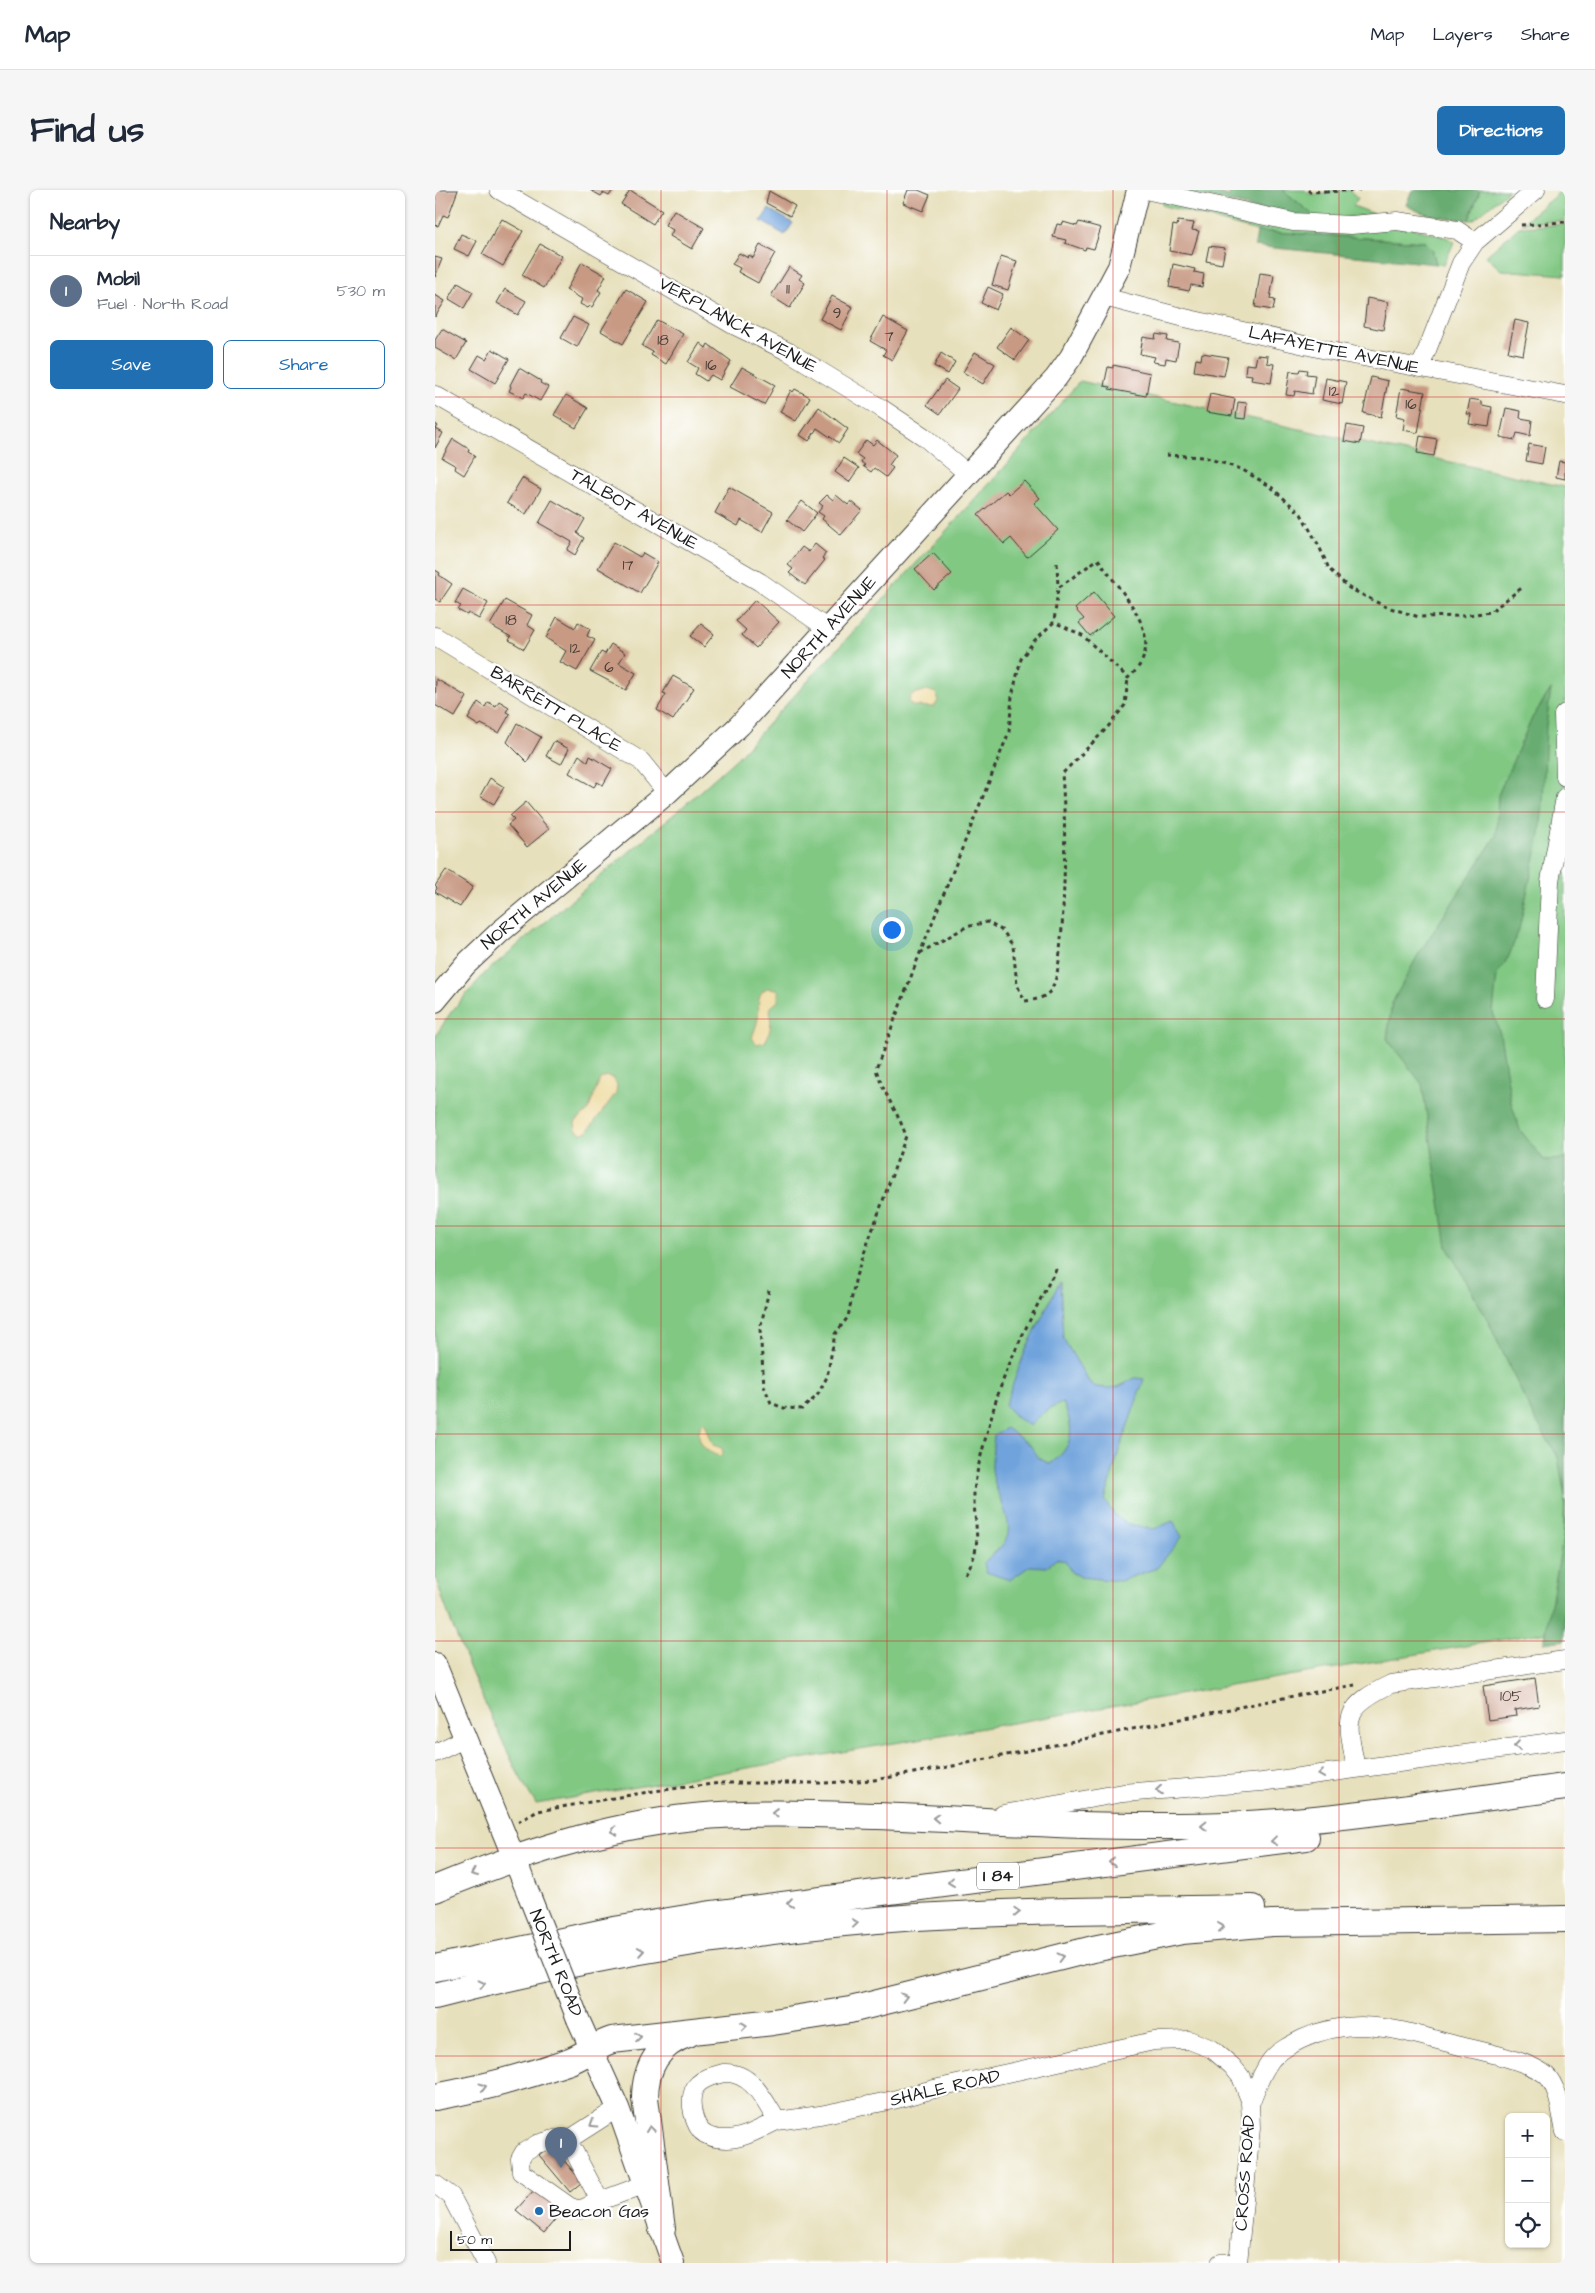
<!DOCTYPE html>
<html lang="en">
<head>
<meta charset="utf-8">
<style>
  :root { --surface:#fff; --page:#f6f6f7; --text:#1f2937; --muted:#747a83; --line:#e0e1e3; --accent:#1f6fb2 }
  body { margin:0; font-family:"Architects Daughter",sans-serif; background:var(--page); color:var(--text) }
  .controls { position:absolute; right:15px; bottom:15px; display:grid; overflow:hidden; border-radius:8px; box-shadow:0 1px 4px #0004 }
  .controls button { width:45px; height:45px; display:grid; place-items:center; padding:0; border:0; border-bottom:1px solid var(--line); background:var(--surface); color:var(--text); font:25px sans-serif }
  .scale { position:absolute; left:15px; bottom:12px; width:121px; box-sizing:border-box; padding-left:5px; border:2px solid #1c1c1c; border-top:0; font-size:14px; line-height:18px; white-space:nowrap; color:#1c1c1c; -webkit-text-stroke:4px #fff; paint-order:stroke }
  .you { position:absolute; left:456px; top:739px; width:18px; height:18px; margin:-12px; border:4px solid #fff; border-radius:50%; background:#1a73e8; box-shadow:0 0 0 8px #1a73e833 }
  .badge { display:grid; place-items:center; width:32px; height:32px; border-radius:50%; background:var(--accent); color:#fff; font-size:16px; font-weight:700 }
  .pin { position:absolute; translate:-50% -41px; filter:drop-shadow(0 1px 2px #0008) }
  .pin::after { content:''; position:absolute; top:26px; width:18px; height:15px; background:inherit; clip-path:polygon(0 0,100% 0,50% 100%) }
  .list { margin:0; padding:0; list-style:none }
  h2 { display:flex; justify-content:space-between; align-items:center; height:65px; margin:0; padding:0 20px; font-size:21px }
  h2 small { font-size:16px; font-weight:400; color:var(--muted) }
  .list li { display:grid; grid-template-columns:32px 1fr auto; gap:15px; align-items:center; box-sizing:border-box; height:70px; padding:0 20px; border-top:1px solid var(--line) }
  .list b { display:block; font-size:19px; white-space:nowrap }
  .list p { margin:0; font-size:16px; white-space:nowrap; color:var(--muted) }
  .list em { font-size:16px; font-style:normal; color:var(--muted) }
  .actions { display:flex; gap:10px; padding:15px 20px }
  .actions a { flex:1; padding:11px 0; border:1px solid var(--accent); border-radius:8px; text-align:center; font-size:18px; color:var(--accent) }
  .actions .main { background:var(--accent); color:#fff }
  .icon { flex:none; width:28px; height:28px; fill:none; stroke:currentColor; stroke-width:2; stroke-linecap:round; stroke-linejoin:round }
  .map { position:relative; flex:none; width:1130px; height:2073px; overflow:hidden; border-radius:8px }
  header { display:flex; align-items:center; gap:30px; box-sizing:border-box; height:70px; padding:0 25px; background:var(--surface); border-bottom:1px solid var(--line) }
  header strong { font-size:24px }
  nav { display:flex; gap:28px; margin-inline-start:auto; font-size:18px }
  .intro { display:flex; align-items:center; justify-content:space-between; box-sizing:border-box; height:120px; padding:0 30px }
  h1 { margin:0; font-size:35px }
  .button { padding:12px 22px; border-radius:8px; background:var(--accent); color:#fff; font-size:18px; font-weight:700 }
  main { display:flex; gap:30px; padding:0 30px }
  aside { flex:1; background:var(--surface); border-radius:8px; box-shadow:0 1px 4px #0004 }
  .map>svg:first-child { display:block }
  .green { fill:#81c883; stroke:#4e7250 }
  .forest { fill:#68ac71; stroke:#426446 }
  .sand { fill:#eeda9e; stroke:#857b5d }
  .water { fill:#6fa3db; stroke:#46607c }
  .building { fill:#c89a84 }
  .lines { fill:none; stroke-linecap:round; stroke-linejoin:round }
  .minor-casing { stroke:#3a3934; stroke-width:19 }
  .major-casing { stroke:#3a3934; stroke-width:24 }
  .highway-casing { stroke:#3a3934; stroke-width:28 }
  .path { stroke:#3a3934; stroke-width:3; stroke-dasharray:4 4; stroke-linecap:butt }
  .minor { stroke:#fff; stroke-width:18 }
  .major { stroke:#fff; stroke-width:22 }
  .highway { stroke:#fff; stroke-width:26 }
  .major-bridge-casing { stroke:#3a3934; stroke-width:24; stroke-linecap:butt }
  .major-bridge { stroke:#fff; stroke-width:22 }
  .oneway { stroke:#999 }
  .grid { fill:none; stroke:#d62828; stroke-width:1; stroke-opacity:0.55 }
  .poi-dot { fill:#1f6fb2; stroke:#fff; stroke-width:2 }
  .labels { text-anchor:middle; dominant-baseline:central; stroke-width:4.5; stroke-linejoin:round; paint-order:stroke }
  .number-label { font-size:15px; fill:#473c36 }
  .shield { fill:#fff; stroke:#606060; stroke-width:1 }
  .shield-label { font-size:16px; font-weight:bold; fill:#1c1c1c }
  .street-label { font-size:18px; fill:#1c1c1c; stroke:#fff }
  .poi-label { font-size:18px; fill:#1c1c1c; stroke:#fff; text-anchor:start }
</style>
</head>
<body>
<header>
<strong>Map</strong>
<nav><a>Map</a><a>Layers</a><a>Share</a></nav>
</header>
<div class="intro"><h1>Find us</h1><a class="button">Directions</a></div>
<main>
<aside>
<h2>Nearby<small></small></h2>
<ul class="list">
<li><span class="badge" style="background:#5c6f8a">1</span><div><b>Mobil</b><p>Fuel · North Road</p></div><em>530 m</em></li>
</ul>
<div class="actions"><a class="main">Save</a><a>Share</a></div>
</aside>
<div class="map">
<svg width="1130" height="2073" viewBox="0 0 1130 2073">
  <rect width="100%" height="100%" fill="#fff"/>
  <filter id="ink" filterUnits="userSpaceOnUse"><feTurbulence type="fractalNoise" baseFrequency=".02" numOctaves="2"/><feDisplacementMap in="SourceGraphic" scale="10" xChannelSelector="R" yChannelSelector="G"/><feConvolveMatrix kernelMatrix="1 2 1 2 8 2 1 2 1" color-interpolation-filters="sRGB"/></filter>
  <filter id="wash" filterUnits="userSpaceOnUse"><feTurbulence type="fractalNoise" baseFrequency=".0096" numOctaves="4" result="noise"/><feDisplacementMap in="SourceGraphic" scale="20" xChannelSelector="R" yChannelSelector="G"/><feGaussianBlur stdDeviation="1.12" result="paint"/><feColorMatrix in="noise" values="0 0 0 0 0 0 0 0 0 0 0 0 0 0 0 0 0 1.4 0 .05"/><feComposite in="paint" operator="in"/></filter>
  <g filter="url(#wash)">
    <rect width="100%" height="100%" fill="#e7e0bc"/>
    <path class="green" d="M848,0H870L875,4H889L893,0H914L923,8L918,16L940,24L885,31Z
      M1045,0H1074L1038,30H1034Z
      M1127,0H1130V31L1087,33Z
      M728,8L977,38L1011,47L1019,52L1009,75L1001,74L997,59L990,52L822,41L727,15Z
      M1130,34V85L1066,80L1051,66L1084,37Z
      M645,191L1130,297V1439L101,1614C85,1590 74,1565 62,1539C38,1489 17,1438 0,1386V847L16,822L51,782L244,620L302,568L568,279Z"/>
    <path class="forest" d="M736,0H770L794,6L796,0H848L885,31Z
      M977,0H1045L1034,30C1012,28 990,27 971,15Z
      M822,41L990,52L997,59L1001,74L820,56Z
      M1116,499L1111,536L1108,613L1105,644L1084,739L1074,766L1062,785L1058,822L1065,844L1076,912L1085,940L1109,970L1130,969V1307L1123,1267L1096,1222L1050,1125L1012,1057L987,894L952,849L957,813L983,765L1061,646L1063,605L1097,528Z
      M1130,1311V1450L1109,1453L1128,1348Z"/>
    <path class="sand" d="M492,500L501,503L503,511L499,517L477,516L474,512L476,505Z
      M332,798L342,799L344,802L343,811L335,818C336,831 337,840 330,852L322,854L317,848C319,841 322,835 323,828C325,817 320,804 332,798Z
      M172,886L178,888L182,895L181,903L152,942L146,943L141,940L140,932L153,921L165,889Z
      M267,1233H270L278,1255L287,1258L288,1263L287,1266C270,1264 258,1250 267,1233Z"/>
    <path class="water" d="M334,19L358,33L350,45L326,31Z
      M625,1091L628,1148L654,1192L661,1197L673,1198L683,1197L700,1188L709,1189L683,1264L670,1310L680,1326L693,1334L719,1339L738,1331L747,1347L722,1378L685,1391L645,1387L636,1382L630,1371L621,1369L612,1377L595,1376L575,1390L551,1382L549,1373C556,1364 571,1356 573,1344C576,1327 563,1307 559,1291C555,1276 558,1261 559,1245L571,1238L595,1255L604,1268L615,1274C639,1257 640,1239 628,1213C618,1215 601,1228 595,1236L582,1228L570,1215L591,1159Z"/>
    <g id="blocks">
      <path class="building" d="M0,0H23L13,27L8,25L3,36L0,35Z
        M155,0H178L174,6L168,3L166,6Z
        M195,0L227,20L218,34L186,14Z
        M473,0H483L495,5L488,21L468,13Z
        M334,1L360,16L355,26L331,13Z
        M239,20L269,38L257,59L235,46L238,40L230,35Z
        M67,29L88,41L68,76L47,64Z
        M743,31L759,33L757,40L764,41L757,65L734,61L738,35L742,36Z
        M628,32L642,36L644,32L666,38L659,59L651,57L650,60L630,53L631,50L618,47L622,34L627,35Z
        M26,44L42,51L34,66L19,59Z
        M105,54L127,66L109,98L87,85Z
        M325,55L340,63L323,93L303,82L305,78L297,74L304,63L313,68L314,65L318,68Z
        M774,56L790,58L787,74L771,71Z
        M566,66L582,71L573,100L557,95Z
        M0,67L7,69L0,87Z
        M147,72L171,86L163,100L166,102L157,117L155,116L153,118L145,114L147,109L131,100Z
        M738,74L760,79L759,82L769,84L767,97L756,95L754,101L734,97Z
        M354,77L367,85L364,89L370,93L355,118L336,106Z
        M825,83L839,85L835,109L840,110L838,120L820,117Z
        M23,93L38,102L29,118L14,109Z
        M553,97L568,104L561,120L546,113Z
        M70,99L91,111L83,125L62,113Z
        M191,99L213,112L188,154L166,141Z
        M0,105L10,111L0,127Z
        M397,106L418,117L406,140L385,129Z
        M932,108L953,112L948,140L929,136Z
        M138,127L154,135L142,157L126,148Z
        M448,127L473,141L457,170L448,165L451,160L435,151Z
        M222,130L248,144L231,174L216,165L218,162L207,156Z
        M1080,130L1094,133L1088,165L1073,162Z
        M576,137L594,150L580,170L562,157Z
        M7,139L31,153L21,170L0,158V150Z
        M721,144L733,146L732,151L744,153L741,170L731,168L730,174L718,172L720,167L705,164L708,147L720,149Z
        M265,153L271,158L273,154L296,171L285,190L276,185L271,191L260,184L263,178L253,172Z
        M57,159L74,169L60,193L36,179L44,165L51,169Z
        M540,162L560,174L548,194L528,182Z
        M506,163L520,172L513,184L499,176Z
        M767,163L793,167L789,186L759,181L761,169L766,170Z
        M822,165L833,166L832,173L839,174L836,193L816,190L817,185L810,184L811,174L820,175Z
        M678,175L715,183L711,206L674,199L675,197L669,196L673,177L678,178Z
        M307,177L340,195L329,215L295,197Z
        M84,178L106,191L105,193L113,197L105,211L91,203L88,208L74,201L76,197L75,195Z
        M865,179L872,180L871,184L880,185L877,204L860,201L859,206L851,205L855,181L864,182Z
        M936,187L953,191L946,227L928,223Z
        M891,188L911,192L907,214L887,210Z
        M510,190L523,199L505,224L492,215Z
        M966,198L990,202L983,243L968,240L970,228L961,226Z
        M360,199L375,207L361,231L345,222L356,200L358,202Z
        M775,204L800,209L797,226L771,222Z
        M131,205L153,218L141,238L119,225Z
        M1035,209L1047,211V215L1057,217L1054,237L1034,234L1036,224H1032Z
        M803,212L812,213L810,229L801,228Z
        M384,217L413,239L404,253L382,238L374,251L365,245Z
        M1071,218L1086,221L1085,228L1097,230L1095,246L1082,243L1080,250L1065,247Z
        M0,234L3,236L1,239L8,243L0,258Z
        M912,235L928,238L925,254L909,251Z
        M985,246L1002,249L999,266L982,263Z
        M18,249L34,259L33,262L40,266L29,285L20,279L21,276L7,268Z
        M431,250L438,255L442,250L461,265L454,275L458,278L451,287L439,278L436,282L428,276L430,275L426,272L428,269L421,264Z
        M1094,254L1110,257L1107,274L1091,271Z
        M409,268L424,278L414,292L400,282Z
        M1124,271L1130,272V289L1121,287Z
        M87,288L106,299L91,324L72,313Z
        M589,291L605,308L599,313L623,340L592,367L576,348L569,354L543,325L571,301L574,304Z
        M294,297L338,322L327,342L306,330L303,336L280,323Z
        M392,305L398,310L401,305L413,315L416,311L427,320L406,345L387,329L389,326L383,322L388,316L384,313Z
        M117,310L150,329L142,343L149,348L140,365L132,360L137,352L104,333Z
        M367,311L382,323L367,342L352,330Z
        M179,352L205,367L208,363L223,372L205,403L163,378Z
        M380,354L391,363L387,368L390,370L370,395L354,383L358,379L353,375L367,357L374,362Z
        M498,363L517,384L499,400L480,379Z
        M0,380L5,383L4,385L17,394L5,412L0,409Z
        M28,399L53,413L44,429L33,423L32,425L23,420L26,416L20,413Z
        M659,402L679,426L655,446L644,433L649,429L640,419Z
        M70,410L97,425L92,435L100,440L89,459L74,450L76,447L55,435Z
        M320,410L344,432L321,458L307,445L311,440L301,431Z
        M122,427L140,438L143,432L155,439L152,446L160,450L142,481L125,472L131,461L111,448Z
        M266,434L279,444L269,457L255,446Z
        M176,454L190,463L184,473L201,483L191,500L155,481L166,462L170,464Z
        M238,486L259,498L238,530L222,520L231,504L228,503Z
        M1,489L32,507L20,527L0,515Z
        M64,511L74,517L71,522L75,524L64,543L46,534L44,536L33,529L43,512L50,517L53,512L61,516Z
        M82,533L106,547L92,572L72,552Z
        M119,551L134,559L126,574L111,566Z
        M144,565L153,572L155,566L177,579L168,595L162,592L159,597L134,583Z
        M55,588L69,597L59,614L45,606Z
        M91,612L114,639L92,657L73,635L79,630L75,626Z
        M11,680L38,697L25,717L0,702L2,698L0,696Z
        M1100,1488L1104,1516L1080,1520L1081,1526L1053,1530L1048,1496Z
        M116,1955L147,1992L135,2002L104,1965Z
        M100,1999L127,2021L109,2043L81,2020Z"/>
    </g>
  </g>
  <g filter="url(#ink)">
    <use href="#blocks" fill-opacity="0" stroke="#3a3934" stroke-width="1"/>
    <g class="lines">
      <defs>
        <path id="minor" d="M64,0L298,135L354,162L446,218L488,246L532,283
          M710,0L858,32L916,35L962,31L1022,40L1040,52
          M669,107L750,128L896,161L1130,205
          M985,178L1026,73L1040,52L1101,0
          M0,205L325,392L393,439
          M0,446L206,571L232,603
          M1130,523L1128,525L1130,587
          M1110,809L1115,691L1130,607
          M0,1563L31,1548
          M921,1579C912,1529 905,1518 956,1494L1130,1470
          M568,1624L688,1603L827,1592L1130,1550
          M288,1883C317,1881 329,1910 342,1931C326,1938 309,1949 291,1949C283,1949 272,1947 266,1941C257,1930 252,1904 263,1894C270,1887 279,1886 288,1883Z
          M815,1914C821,1899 826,1883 836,1870C843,1861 857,1854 867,1849C924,1823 969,1842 1025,1856C1047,1861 1095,1871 1111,1885C1124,1897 1126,1925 1130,1942
          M342,1931L385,1925L458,1910L499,1899L719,1851L754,1850L777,1859L797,1876L806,1887L815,1910L816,1938L803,2073
          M133,1950L165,2011L211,1994
          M0,1994L16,2006L51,2073
          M165,2011L144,2020L134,2016L86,1982L85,1969L89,1962L102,1954L120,1949L133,1950L183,1918
          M785,2073H803"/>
        <path id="major" d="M0,811L30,775L65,742L232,603L305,535L621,188L636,167L684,77L703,0
          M0,1474L94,1705
          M143,1829L183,1918L238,2073"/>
        <path id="highway" d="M0,1699C83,1665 169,1636 259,1627C320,1621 382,1624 443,1626C542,1630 642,1637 742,1636C872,1636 1001,1614 1130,1597
          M0,1778L179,1740L270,1725L871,1647
          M0,1806C157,1765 320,1738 482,1727C593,1720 705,1720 817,1718
          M0,1907C44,1899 89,1887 132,1872C148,1867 160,1855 177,1850L338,1832L415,1820L658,1759L747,1741L837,1733L1130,1729
          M227,2039L210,1908C210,1879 223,1854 253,1844"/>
      </defs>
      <use href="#minor" class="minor-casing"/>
      <use href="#major" class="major-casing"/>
      <use href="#highway" class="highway-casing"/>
      <path class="path" d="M873,0L875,2L891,1
        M890,2L925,0
        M1086,35L1130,32
        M731,265L769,267L806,279L835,296L866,324L884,356L894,379L914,398L949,416L984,427L1026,426L1055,422L1088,397
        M622,373L623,398
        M485,763L531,737L552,732L568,741L578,756L582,795L590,811C600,810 612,808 617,798C625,783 625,755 627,738C630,686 631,635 627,584L672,538L690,515L693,488
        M334,1100L325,1139L329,1196L336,1213L349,1218L367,1219L382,1206L392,1187L400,1144L413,1127L421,1086L471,946C463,922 448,903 441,879L485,763L574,542L577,506L586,469L599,451L619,432L623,398L663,369C686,404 738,450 693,488L647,445L619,432
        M530,1384C550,1355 538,1334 539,1303C540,1284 551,1247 556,1228C570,1174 597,1126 622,1077
        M83,1632L103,1621L219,1601L287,1593H389L439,1590L513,1577L853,1507L920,1495"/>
      <use href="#minor" class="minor"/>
      <use href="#major" class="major"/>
      <use href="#highway" class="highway"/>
      <defs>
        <path id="major-bridge" d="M94,1705L143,1829"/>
      </defs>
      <use href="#major-bridge" class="major-bridge-casing"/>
      <use href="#major-bridge" class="major-bridge"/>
    </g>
    <defs><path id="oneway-chevron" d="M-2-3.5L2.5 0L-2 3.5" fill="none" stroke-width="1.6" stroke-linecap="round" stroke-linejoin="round" transform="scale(1.25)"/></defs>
    <g class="oneway">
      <use href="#oneway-chevron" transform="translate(1082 1556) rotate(172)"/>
      <use href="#oneway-chevron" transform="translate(886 1584) rotate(172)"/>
      <use href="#oneway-chevron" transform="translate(724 1600) rotate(175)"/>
      <use href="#oneway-chevron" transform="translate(340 1623) rotate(180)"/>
      <use href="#oneway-chevron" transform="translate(501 1628) rotate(-178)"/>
      <use href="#oneway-chevron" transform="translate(769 1636) rotate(179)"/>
      <use href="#oneway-chevron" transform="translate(179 1641) rotate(168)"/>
      <use href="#oneway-chevron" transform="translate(839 1651) rotate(173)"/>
      <use href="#oneway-chevron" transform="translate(677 1672) rotate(173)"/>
      <use href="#oneway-chevron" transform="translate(39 1683) rotate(157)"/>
      <use href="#oneway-chevron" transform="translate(516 1692) rotate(173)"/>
      <use href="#oneway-chevron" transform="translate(355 1713) rotate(172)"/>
      <use href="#oneway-chevron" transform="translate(582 1722) rotate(-2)"/>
      <use href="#oneway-chevron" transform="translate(420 1733) rotate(-6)"/>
      <use href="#oneway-chevron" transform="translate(786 1737) rotate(-6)"/>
      <use href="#oneway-chevron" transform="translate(206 1761) rotate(-9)"/>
      <use href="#oneway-chevron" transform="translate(626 1767) rotate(-14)"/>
      <use href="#oneway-chevron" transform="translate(47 1794) rotate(-13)"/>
      <use href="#oneway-chevron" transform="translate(469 1807) rotate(-14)"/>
      <use href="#oneway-chevron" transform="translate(309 1836) rotate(-7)"/>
      <use href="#oneway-chevron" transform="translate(203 1847) rotate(-6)"/>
      <use href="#oneway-chevron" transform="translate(48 1897) rotate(-15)"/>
      <use href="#oneway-chevron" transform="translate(158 1934) rotate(148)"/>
      <use href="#oneway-chevron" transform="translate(215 1939) rotate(-97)"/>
    </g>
  </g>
  <path class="grid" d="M226,0V2073M452,0V2073M678,0V2073M904,0V2073M0,207H1130M0,415H1130M0,622H1130M0,829H1130M0,1036H1130M0,1244H1130M0,1451H1130M0,1658H1130M0,1866H1130"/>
  <circle class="poi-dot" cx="104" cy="2021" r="5"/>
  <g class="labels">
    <g class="number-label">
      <text x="353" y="99">11</text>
      <text x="402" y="123">9</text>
      <text x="454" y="146">7</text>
      <text x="228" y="150">18</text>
      <text x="276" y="175">16</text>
      <text x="899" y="201">12</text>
      <text x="976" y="214">16</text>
      <text x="193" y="375">17</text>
      <text x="76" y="430">18</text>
      <text x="140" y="458">12</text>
      <text x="174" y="477">6</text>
      <text x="1076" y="1506">105</text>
    </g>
    <rect class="shield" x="542" y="1672.5" width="42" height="27" rx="4"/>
    <g class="shield-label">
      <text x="563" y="1686">I 84</text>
    </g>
    <g class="street-label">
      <text transform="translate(303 135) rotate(29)">VERPLANCK AVENUE</text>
      <text transform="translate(899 160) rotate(12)">LAFAYETTE AVENUE</text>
      <text transform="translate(199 319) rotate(30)">TALBOT AVENUE</text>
      <text transform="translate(394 437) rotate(-48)">NORTH AVENUE</text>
      <text transform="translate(121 519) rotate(31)">BARRETT PLACE</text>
      <text transform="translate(99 714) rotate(-40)">NORTH AVENUE</text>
      <text transform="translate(121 1773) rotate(68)">NORTH ROAD</text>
      <text transform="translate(510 1898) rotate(-13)">SHALE ROAD</text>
      <text transform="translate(810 1983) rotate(-86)">CROSS ROAD</text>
    </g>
    <g class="poi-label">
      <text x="114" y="2021">Beacon Gas</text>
    </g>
  </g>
</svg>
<div class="controls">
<button>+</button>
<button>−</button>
<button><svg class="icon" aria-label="locate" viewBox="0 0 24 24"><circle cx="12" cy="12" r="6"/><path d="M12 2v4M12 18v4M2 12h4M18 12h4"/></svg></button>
</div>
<div class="scale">50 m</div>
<div class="you"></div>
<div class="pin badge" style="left:126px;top:1978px;background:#5c6f8a">1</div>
</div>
</main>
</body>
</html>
